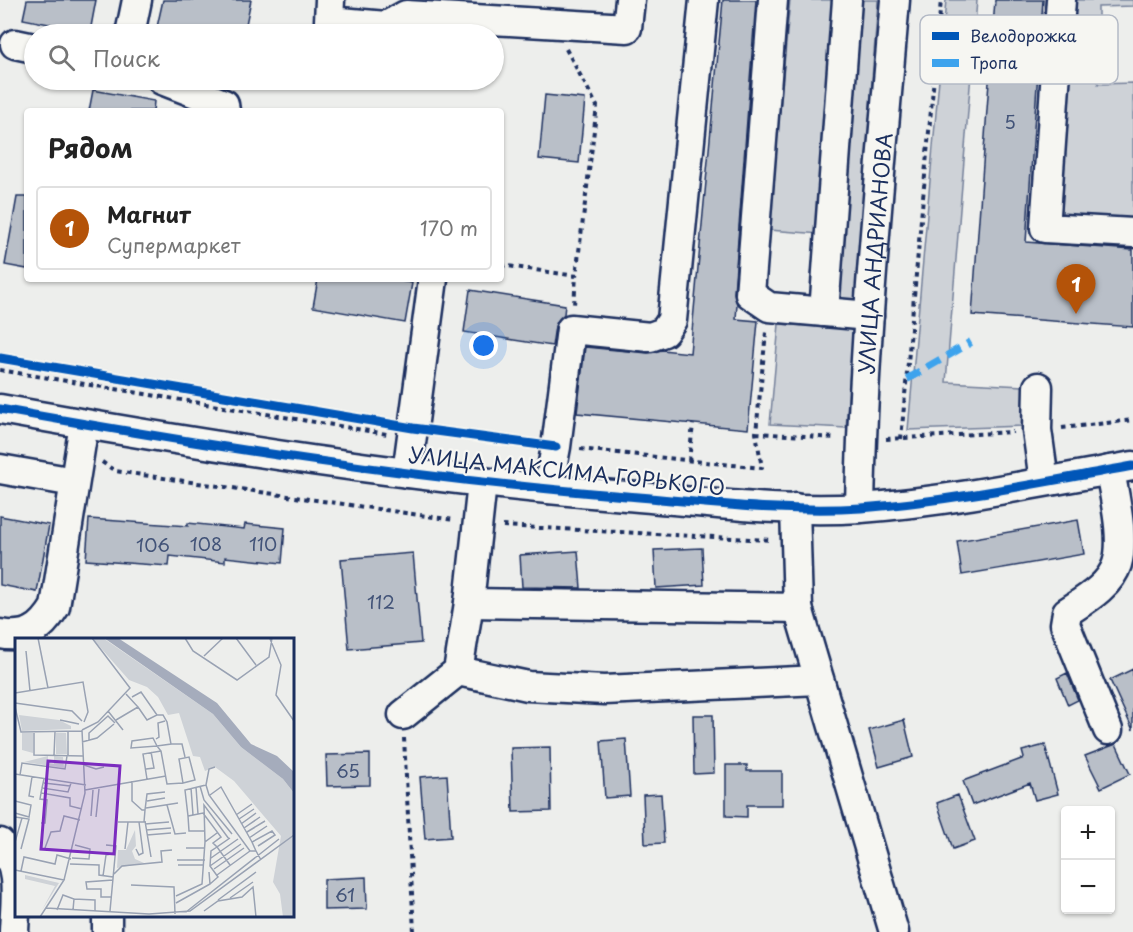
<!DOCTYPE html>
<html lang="ru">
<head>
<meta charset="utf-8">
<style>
  :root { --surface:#fff; --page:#f6f6f6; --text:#222; --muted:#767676; --line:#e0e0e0; --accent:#b45309 }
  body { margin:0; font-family:"Playpen Sans",sans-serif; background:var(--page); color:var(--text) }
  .controls { position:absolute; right:18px; bottom:18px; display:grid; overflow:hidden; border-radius:6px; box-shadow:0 2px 4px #0004 }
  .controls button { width:54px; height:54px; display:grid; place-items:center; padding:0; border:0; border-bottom:2px solid var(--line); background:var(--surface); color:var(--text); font:30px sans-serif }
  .you { position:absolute; left:484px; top:346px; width:21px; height:21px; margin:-15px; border:4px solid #fff; border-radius:50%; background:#1a73e8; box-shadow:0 0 0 9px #1a73e833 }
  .badge { display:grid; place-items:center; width:39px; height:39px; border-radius:50%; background:var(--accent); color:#fff; font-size:20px; font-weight:700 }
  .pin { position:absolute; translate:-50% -50px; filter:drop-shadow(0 2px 3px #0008) }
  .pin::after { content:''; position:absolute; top:32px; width:21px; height:18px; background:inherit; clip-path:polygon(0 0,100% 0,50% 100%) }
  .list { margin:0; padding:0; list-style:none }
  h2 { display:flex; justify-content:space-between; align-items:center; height:78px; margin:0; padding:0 24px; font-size:26px }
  h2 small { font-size:20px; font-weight:400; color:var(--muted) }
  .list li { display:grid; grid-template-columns:39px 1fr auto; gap:18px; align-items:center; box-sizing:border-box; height:84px; margin:0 12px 12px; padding:0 12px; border:2px solid var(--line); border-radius:6px }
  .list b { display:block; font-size:22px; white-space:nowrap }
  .list p { margin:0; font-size:20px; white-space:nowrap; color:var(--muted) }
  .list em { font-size:20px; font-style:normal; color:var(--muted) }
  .icon { flex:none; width:33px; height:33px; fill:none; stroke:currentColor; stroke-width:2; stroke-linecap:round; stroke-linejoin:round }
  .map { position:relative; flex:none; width:1133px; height:932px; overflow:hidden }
  .search { position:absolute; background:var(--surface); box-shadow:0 2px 4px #0004; left:24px; top:24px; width:480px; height:66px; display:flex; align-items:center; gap:15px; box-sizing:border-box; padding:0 21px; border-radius:33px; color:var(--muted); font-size:22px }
  .panel { position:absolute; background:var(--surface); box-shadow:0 2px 4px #0004; left:24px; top:108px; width:480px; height:174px; border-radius:6px }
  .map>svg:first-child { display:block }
  .green { fill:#ced2d7; stroke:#74809a; stroke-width:1.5 }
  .building { fill:#b9bfc8; stroke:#1b2f5e; stroke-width:1.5 }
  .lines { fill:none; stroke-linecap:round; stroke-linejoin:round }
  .minor-casing { stroke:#1b2f5e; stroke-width:33 }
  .path { stroke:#1b2f5e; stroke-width:4; stroke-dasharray:4.5 4.5; stroke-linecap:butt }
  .minor { stroke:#f6f6f2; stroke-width:28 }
  .quiet { stroke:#3da3ed; stroke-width:8; stroke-dasharray:15 8; stroke-linecap:butt }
  .cycleway-casing { stroke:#f6f6f2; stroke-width:13 }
  .cycleway { stroke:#0057b8; stroke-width:9 }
  .labels { text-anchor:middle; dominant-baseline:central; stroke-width:4.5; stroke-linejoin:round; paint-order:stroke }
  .number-label { font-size:18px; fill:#425378 }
  .street-label { font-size:21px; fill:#1b2f5e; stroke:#f6f6f2 }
  .inset-road { fill:none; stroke:#99a2b3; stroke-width:1.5 }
  .view { fill:#7b2cbf; fill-opacity:0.15; stroke:#7b2cbf; stroke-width:3 }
  .inset-edge { fill:none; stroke:#1b2f5e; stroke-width:3 }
  .key { fill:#f6f6f2; stroke:#b4bac6; stroke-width:1.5 }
  .key-label { font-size:16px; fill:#1b2f5e }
</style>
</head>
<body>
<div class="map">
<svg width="1133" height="932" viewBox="0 0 1133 932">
  <rect width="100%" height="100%" fill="#edeeec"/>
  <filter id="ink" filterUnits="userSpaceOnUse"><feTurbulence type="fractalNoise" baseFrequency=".0167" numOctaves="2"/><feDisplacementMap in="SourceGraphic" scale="12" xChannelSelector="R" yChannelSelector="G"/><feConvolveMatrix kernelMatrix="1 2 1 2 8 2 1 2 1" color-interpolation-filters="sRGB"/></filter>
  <g filter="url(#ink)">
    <path class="green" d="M790,0H843L821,234L769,230Z
      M852,0H878L855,306L829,304Z
      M946,0H977L946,382L1023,386V426L908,430Z
      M1074,0H1133V6L1098,7V84L1133,83V219L1059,217Z
      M779,324L853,329L846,428L770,424Z"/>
    <path class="building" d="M27,0H96L90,32L23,19Z
      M163,0H251L244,34H192L157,27Z
      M723,0H756L734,293L737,304L736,319L758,321L748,429L577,413L585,347L648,353L662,350L690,353Z
      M995,0H1043L1026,242L1133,250V327L972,315Z
      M93,90L154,101L153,111H89Z
      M545,95L585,99L579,163L539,159Z
      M17,197H27V269L5,265Z
      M318,279H388L412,283L405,323L313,307Z
      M470,290L565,305L564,314L555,326L552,346L464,332Z
      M0,516L49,525L37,592L0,585Z
      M89,519L188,526V523L244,529L245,524L285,528L282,563L225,557V562L170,556L169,566L86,560Z
      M1078,520L1084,554L962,575L957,541Z
      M702,548L704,585L656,588L654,550Z
      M578,551L581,588L522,587L520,555Z
      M413,553L421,643L349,649L341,559Z
      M1133,669V730L1110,680Z
      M1067,673L1078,700L1068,705L1057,678Z
      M693,715H713L714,773L694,774Z
      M904,720L913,757L879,767L869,730Z
      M626,739L630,796L605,798L601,741Z
      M1116,744L1130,774L1101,788L1085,756Z
      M1045,745L1058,794L1035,800L1030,783L972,805L963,781L1024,758L1022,751Z
      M550,747L551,811L513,812L511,748Z
      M370,754V785L327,786L326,755Z
      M726,765H747V771H782V805H747V817L726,816Z
      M447,775L451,837L425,839L420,777Z
      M661,794L664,843L645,844L643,795Z
      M958,795L975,841L953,849L937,803Z
      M366,877L367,909L324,910V879Z"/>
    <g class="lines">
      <defs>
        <g id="minor">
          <path d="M330,0L329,21L386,26L406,15L627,28L630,0"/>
          <path d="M773,0L750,294L769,307L869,316"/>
          <path d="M1061,0L1045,228L1133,233"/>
          <path d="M130,34L137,0"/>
          <path d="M15,44L34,48"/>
          <path d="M162,80L224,104L225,111"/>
          <path d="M824,312L847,0"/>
          <path d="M1038,387L1037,430L1044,481"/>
          <path d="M0,409C207,446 415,479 626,496C703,502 783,513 861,508C952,501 1043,482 1133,466"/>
          <path d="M0,469L74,482"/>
          <path d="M407,473L433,279"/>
          <path d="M548,489L556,447L571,329L650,337L664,332L672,320L704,0"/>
          <path d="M795,508L798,608L894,932"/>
          <path id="s1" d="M860,508C863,338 881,169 895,0"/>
          <path d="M469,603L798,608"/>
          <path d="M0,634C27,639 41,630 55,607L84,424"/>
          <path d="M458,671L528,686L604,690L819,680"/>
          <path d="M403,715L458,671L469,603L482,483"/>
          <path d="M1108,730L1065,624L1067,612C1085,600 1110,586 1117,564C1125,538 1114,496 1110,470"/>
          <path d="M0,843C22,869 15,901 14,932"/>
          <path d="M107,932V916"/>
        </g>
      </defs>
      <use href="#minor" class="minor-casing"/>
      <path class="path" d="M566,49L597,106L576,276
        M501,265L576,276L574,305
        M0,370L387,434
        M1062,428L1133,420
        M437,431L531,444
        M756,433L836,438
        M886,439L1013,432
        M901,439L941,0
        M580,449L762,468L756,433L766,332
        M689,461L693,424
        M102,462L115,471L454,520
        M503,526L771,540
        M404,738L414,932"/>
      <use href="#minor" class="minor"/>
      <path class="quiet" d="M907,379L971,342"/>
      <defs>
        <path id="cycleway" d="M0,358L413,428L556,447
          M0,409C207,446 415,479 626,496C703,502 783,513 861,508C952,501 1043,482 1133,466"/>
      </defs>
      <use href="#cycleway" class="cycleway-casing"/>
      <use href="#cycleway" class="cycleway"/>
    </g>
  </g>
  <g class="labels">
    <g class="number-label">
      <text x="1010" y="121">5</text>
      <text x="206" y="543">108</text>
      <text x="263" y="543">110</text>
      <text x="153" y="544">106</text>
      <text x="381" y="601">112</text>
      <text x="348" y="770">65</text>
      <text x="345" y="894">61</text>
    </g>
    <g class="street-label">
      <text stroke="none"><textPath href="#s1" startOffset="255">УЛИЦА АНДРИАНОВА</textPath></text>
      <text transform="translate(567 470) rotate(6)">УЛИЦА МАКСИМА ГОРЬКОГО</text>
    </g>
  </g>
  <g transform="translate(15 638)">
    <rect width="279" height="279" fill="#edeeec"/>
    <path d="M77,0H88L198,76L226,109L268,141L279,155V279H268L265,256L258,244L266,198L219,143L200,129L190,133L185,119L178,118L164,75L153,77L143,59L132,49L114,42ZM4,77L44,82L56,88V91L7,93ZM7,95H18V115L7,112ZM41,95H51L52,116H41ZM33,118V125L39,126V118L48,119L49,130L9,124ZM120,192L121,208L117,213L120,221L129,225L102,230L103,212H111ZM10,237L44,245L27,272L40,248L10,241Z" fill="#ced2d7"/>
    <path d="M89,0H103L202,65L236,106L262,118L279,134V155L268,141L226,109L198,76Z" fill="#a5acbc"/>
    <path class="inset-road" d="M23,0L33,50M170,0L178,13L222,42L254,19L257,0M221,0L241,27M255,1L266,27L261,57L279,83M11,13L15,53M189,18L208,0M0,55L68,44L73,74L69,84M117,59L126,54L142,77L132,82L123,69M0,65L57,73L67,83M0,69L6,94L67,93M93,73L108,92M142,77H148L152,84L156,106L142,108L138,100L117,103L116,110L142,108L146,113L152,146L168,145M45,82L64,86M101,82L123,69L111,56M67,92L83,84L115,50L77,0M53,94V118M19,95V117L68,118M141,101L144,99L143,85L150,83M74,102V95L93,78L100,85M67,104L82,100L99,86M156,106H167L170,119M39,117L40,94M174,119L180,142L168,145L164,121ZM69,127L81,131L89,129M131,131L139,130L136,114M0,136L71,147M5,137L7,125L50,131L52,118M17,139L14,158L19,159M29,141L27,150L53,154L56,145M132,141L128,116L146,113M117,143V163L127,172H130L132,156L150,154M29,145L55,148M191,147L194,131L200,129M185,148L189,162L217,196M181,149L183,176M27,150L26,155L55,160V168L67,171M176,150L178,177M70,152L151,138M195,157L206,149L237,204M0,163L16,167L14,179L0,175M132,163L150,160M152,167L160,196L171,195M131,170L163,165M221,177L237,166M76,178L78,152M173,178L174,193H190M0,179L14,181L6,211M81,179L84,151M224,181L239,171M130,183L136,219M103,184H129L130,172M26,185H30L32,162L25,161L26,155M130,186L154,184M226,186L241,175M229,190L245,179M131,192L156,190M232,194L250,183M132,197L156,195M215,200L202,209L215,227M234,200L252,188M0,204L7,180M190,204L189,167L214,201M91,207L101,208L95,273M30,210L36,194L45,193L49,178L65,182M171,210H190M110,211L113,184M121,211L124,217L128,215L124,184M241,213L237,204L257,193L260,197L243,208M57,220L74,221L75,211L60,207M196,220L223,201M162,222H190M55,226L84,227V237L98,239M163,227H189M195,228L226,206M199,231L229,210M0,232L49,242L25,279M6,233L9,219L40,226L42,217L56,221M99,236L107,228L147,224L146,213L157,212M202,237L235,213M88,238L91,217L100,215M49,242L70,155L67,92M195,246L203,239L195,228L196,213L202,209L198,205L206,199L188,175L173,178L170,152L191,147L194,157L235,213H241L246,222M116,247L159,249L160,276M161,258L187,246L190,204L202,195M96,259H86V251H72L71,244L98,242M215,260L238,244M59,261L80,262V273M203,262L241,234M161,265L195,246L194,234M31,270L134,276L175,273L279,197M42,272L48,257L59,261L58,272M189,273L203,263L227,259L238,249L241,279M171,274L264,201"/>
    <path class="view" d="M33,123L105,128L99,216L26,211Z"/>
    <rect width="279" height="279" class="inset-edge"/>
  </g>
  <rect x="920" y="15" width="198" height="69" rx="9" class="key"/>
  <rect x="932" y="32" width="27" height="8" fill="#0057b8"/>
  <rect x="932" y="59" width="27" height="8" fill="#3da3ed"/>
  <g class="key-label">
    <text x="970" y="42">Велодорожка</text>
    <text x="970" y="69">Тропа</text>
  </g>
</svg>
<div class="controls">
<button>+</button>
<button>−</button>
</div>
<div class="you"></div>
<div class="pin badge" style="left:1076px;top:314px">1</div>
<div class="search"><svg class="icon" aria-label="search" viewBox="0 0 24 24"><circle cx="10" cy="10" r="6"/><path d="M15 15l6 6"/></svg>Поиск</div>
<section class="panel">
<h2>Рядом<small></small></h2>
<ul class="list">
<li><span class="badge">1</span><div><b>Магнит</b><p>Супермаркет</p></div><em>170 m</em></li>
</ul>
</section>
</div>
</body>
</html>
